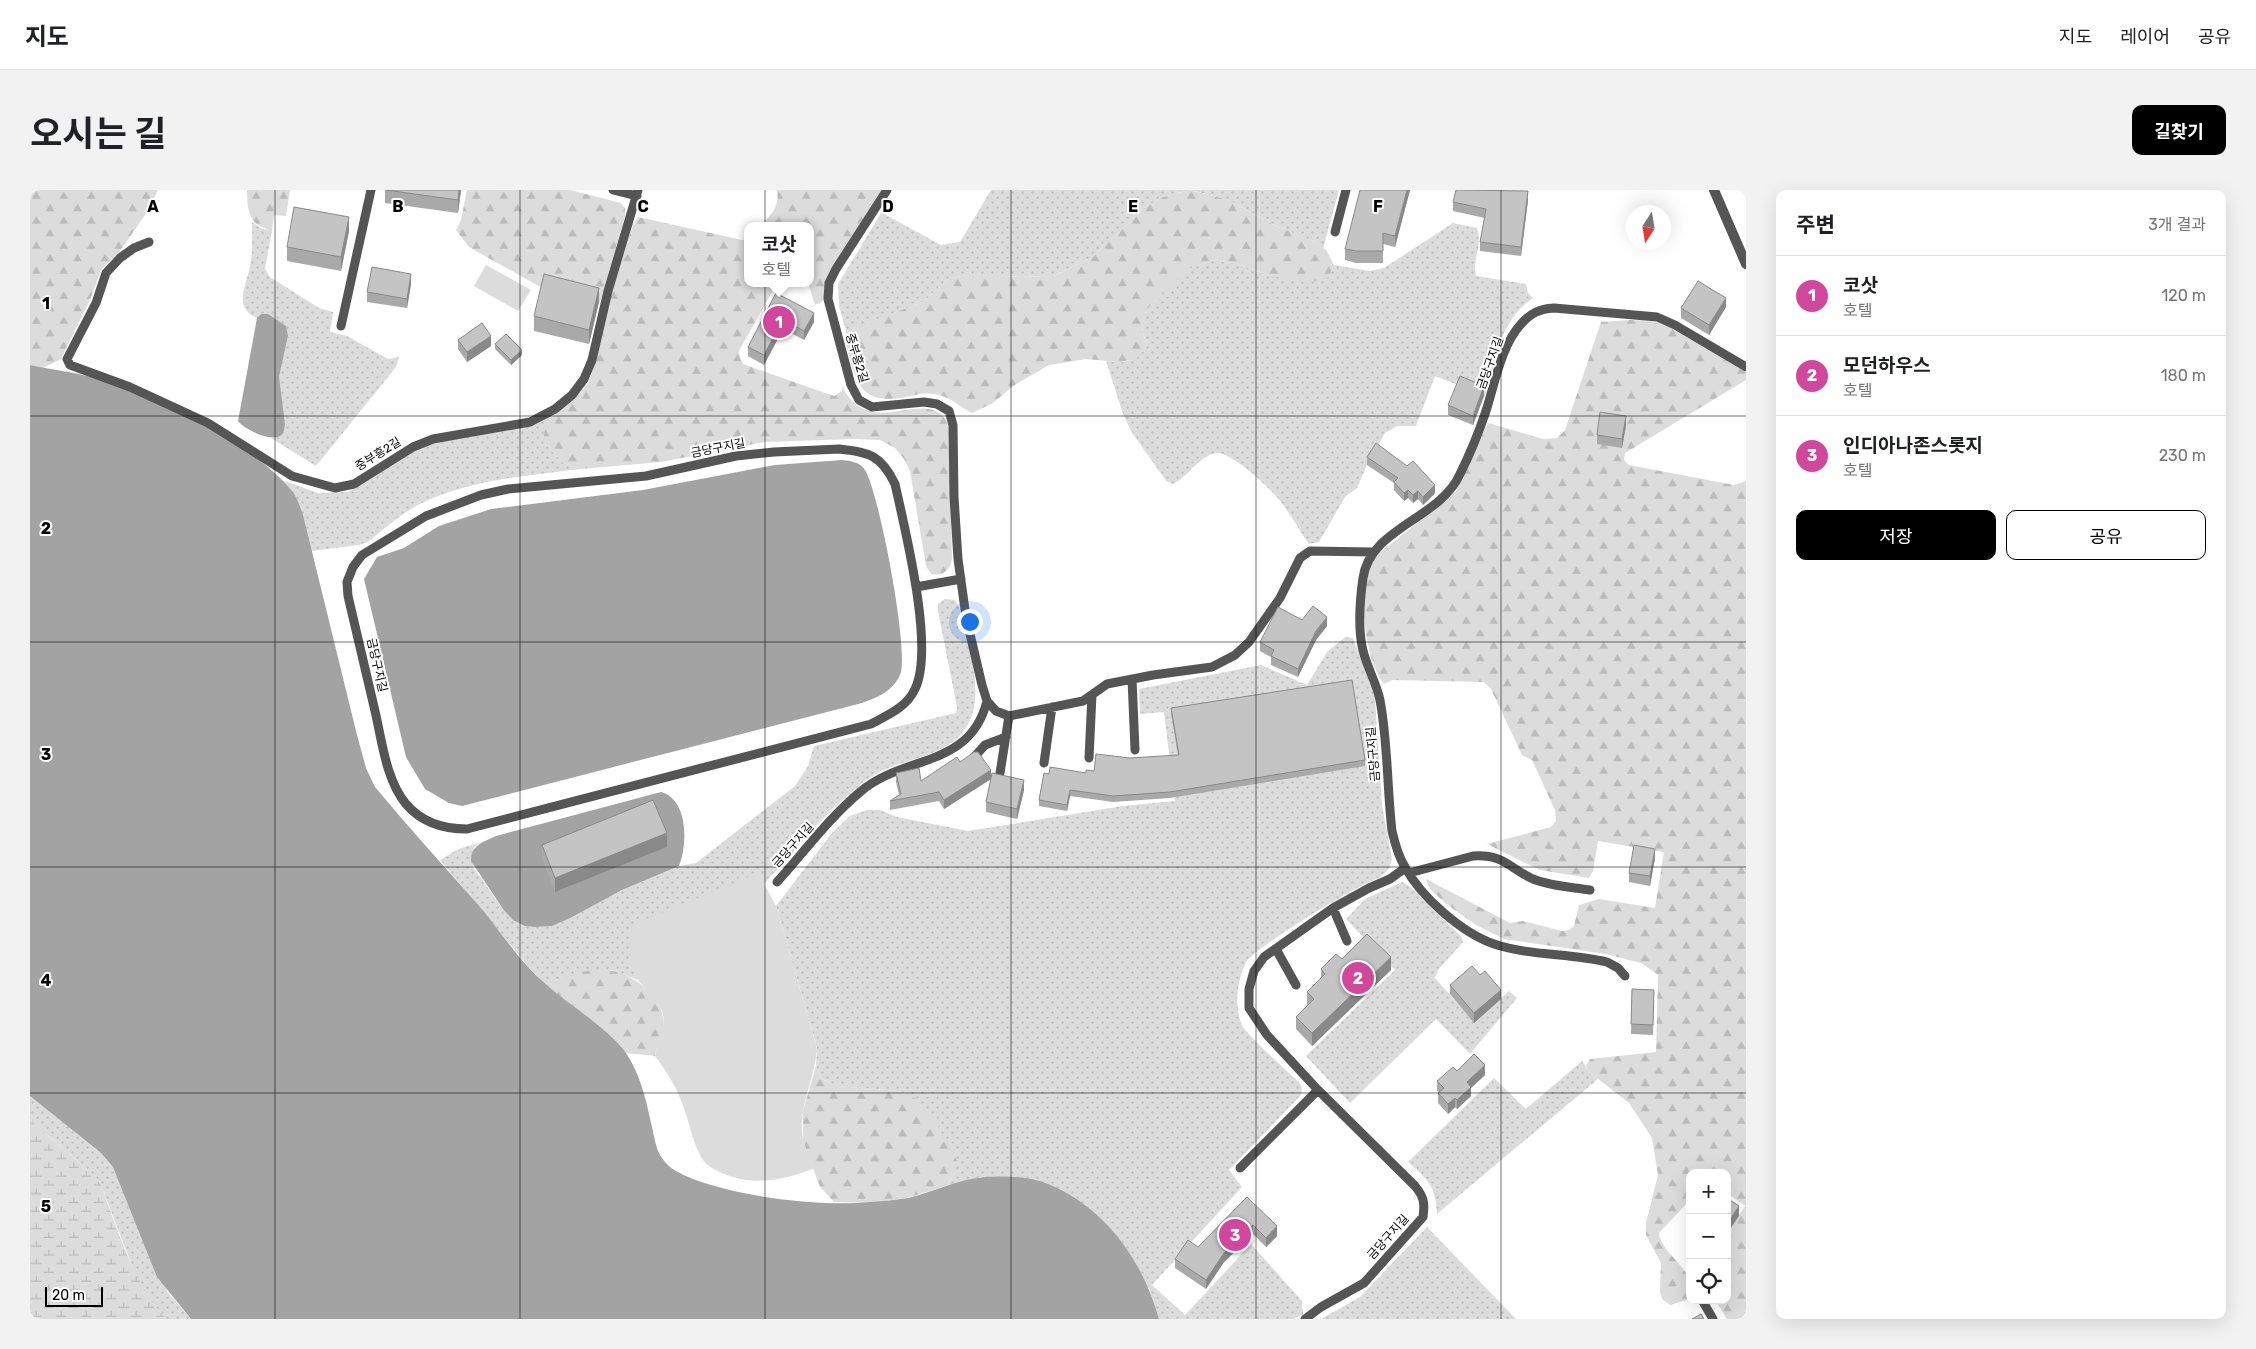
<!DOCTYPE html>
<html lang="ko">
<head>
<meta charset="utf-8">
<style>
  :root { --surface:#fff; --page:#f2f2f2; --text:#202124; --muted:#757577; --line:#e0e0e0; --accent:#000 }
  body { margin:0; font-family:Rubik,"Noto Sans KR",sans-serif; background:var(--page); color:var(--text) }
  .controls { position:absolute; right:15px; bottom:15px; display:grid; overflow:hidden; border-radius:10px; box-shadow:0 5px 20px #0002 }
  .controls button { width:45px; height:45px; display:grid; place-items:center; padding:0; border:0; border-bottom:1px solid var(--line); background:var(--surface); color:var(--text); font:25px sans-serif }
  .compass { position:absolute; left:1596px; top:15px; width:45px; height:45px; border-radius:50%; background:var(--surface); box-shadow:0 5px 20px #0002; rotate:192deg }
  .scale { position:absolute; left:15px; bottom:12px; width:58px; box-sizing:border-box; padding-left:5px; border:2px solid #000; border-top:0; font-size:14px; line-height:18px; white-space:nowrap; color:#000; -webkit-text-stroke:4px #fff; paint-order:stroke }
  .you { position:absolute; left:939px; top:431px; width:18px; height:18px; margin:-12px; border:4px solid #fff; border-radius:50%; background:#1a73e8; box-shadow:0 0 0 8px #1a73e833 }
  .badge { display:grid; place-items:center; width:32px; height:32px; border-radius:50%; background:var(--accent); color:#fff; font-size:16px; font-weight:700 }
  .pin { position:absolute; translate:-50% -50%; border:2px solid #fff; box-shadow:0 1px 5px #0006 }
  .popup { position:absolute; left:714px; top:32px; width:70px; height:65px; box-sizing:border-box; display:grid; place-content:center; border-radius:10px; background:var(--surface); filter:drop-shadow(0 1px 4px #0005); font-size:16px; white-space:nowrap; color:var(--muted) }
  .popup b { font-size:19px; color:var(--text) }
  .popup::after { content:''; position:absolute; left:50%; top:100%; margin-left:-10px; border:10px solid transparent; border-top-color:var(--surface) }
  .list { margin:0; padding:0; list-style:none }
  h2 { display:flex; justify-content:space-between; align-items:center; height:65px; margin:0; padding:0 20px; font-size:21px }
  h2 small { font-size:16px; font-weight:400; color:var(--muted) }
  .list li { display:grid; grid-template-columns:32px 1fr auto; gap:15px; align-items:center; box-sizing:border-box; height:80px; padding:0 20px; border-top:1px solid var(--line) }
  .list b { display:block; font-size:19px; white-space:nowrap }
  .list p { margin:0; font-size:16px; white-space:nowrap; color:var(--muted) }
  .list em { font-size:16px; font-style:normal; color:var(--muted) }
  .actions { display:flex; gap:10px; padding:15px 20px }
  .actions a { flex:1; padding:11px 0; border:1px solid var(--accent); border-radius:10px; text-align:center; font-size:18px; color:var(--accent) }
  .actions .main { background:var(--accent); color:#fff }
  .icon { flex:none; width:28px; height:28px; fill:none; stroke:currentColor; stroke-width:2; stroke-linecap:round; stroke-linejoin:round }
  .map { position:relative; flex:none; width:1716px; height:1129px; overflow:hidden; border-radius:10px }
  header { display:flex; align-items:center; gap:30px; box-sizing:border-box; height:70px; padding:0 25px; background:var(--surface); border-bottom:1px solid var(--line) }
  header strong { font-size:24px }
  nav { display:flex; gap:28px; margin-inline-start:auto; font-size:18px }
  .intro { display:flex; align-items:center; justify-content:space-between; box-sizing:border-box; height:120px; padding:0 30px }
  h1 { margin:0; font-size:35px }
  .button { padding:12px 22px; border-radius:10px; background:var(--accent); color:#fff; font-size:18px; font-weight:700 }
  main { display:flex; gap:30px; padding:0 30px }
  aside { flex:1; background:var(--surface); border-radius:10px; box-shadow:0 5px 20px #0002 }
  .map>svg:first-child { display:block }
  .grass { fill:url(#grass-dots) }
  .forest { fill:url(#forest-firs) }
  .wetland { fill:url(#wetland-marsh) }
  .green { fill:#dcdcdc }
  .water { fill:#a3a3a3 }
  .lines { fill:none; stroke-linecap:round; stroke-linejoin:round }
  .lane { stroke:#555; stroke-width:9 }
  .street { stroke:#555; stroke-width:10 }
  .wall { fill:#a9a9a9 }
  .shaded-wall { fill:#898989 }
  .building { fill:#c4c4c4; stroke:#898989 }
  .grid { fill:none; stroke:#000; stroke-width:1; stroke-opacity:0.55 }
  .labels { text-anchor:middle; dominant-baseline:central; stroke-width:4; stroke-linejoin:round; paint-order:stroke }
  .street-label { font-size:12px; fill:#000; stroke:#fff }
  .grid-label { font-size:16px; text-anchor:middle; font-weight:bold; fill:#000; stroke:#fff; stroke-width:4; stroke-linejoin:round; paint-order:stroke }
</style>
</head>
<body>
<header>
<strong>지도</strong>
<nav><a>지도</a><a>레이어</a><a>공유</a></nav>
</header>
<div class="intro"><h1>오시는 길</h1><a class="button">길찾기</a></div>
<main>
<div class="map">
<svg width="1716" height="1129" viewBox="0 0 1716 1129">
  <defs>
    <pattern id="grass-dots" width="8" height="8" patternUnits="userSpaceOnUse" patternTransform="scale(1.25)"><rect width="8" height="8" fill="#dcdcdc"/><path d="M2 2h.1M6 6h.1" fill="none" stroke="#bbb" stroke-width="1.8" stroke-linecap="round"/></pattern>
    <pattern id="forest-firs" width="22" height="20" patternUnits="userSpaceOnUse" patternTransform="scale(1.25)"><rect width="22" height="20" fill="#dcdcdc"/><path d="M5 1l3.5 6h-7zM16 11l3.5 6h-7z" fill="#bbb"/></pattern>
    <pattern id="wetland-marsh" width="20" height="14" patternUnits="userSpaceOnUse" patternTransform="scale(1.25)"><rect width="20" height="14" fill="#dcdcdc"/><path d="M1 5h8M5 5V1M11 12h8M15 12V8" fill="none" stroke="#bbb"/></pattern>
  </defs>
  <rect width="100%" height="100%" fill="#fff"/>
  <path class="grass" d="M961,0H1159L1133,7L1115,17L1064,66L1024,86L964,87L946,84L919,88L893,112L824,138L817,145L809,116L808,94L856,15V25L911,55L930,52Z
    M1160,0H1309L1293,59L1285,52L1246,36L1196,9Z
    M222,32L232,39L242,40L235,79L240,87L289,118L303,122L300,142L317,146L358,169L369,167L366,177L286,276L241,248L249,247V187L258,146L231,124L227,128C202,118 217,94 220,76C223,62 222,46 222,32Z
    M1423,33L1447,38C1453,54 1442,70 1446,86L1496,94L1498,103L1503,108C1470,130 1465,171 1455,206L1405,186L1386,236H1367L1355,243L1337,275L1327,298L1315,307L1289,352L1279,354C1269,340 1261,325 1251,312C1242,300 1202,262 1187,263C1171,264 1158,287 1143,294L1136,291L1101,241L1093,224L1076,171C1098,173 1102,173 1117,156L1112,138L1116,120L1157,79L1183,70L1207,74L1242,86L1299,87L1304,75L1340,81L1354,78Z
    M522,225L532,272L550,279C497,286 443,289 394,312C374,321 355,338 338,352L329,355L281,361C275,334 271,310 252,290L288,303L318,302L385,260L404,252L483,239L506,234Z
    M915,409L925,410L929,417C940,467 969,534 907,561C884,571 859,574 838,589C799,617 766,660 734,694L727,683L601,772L608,790L582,780L525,790L517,796L500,779L410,670L428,659L451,652L444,657L443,677L473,719L506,737L522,736L592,700L649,676L666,673L765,596L778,576L784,556L926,523L927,517L908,421V414Z
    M1315,447L1323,448L1345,508L1352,616L1362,669C1359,688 1342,689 1327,698C1308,708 1223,759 1216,772C1207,790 1204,817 1212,835C1216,844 1258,882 1269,892L1272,897L1271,905L1199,980L1212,997L1122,1095L1155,1125L1221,1054L1272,1111L1273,1124L1264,1129H1129L1119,1098L952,987L916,996L925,983L910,941L887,910L868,901L808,896L792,889L786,876L787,858L746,716L802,643L820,626L837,620H850L867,627L938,641L1093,616L1145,611L1134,522L1110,524L1109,499L1231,475L1277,495L1297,462Z
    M1372,692L1378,695L1431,746L1433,752L1408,780L1405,788L1444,832L1479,801L1487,808L1440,864L1406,829L1320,913L1276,866L1365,780L1316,729L1335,709Z
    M1552,871L1559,882L1568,889L1407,1024C1406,996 1398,990 1378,972L1464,888L1496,919Z
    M0,906L71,963L83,977L138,1103L161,1129H136L120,1111L109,1094L71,995L65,986L0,930Z
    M1397,1037L1486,1129H1291L1330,1107Z"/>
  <path class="forest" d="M0,0H128L117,22L93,57L71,80L60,110L31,169L13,178L0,175Z
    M217,0H260L256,26L244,25L242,40C219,37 217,20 217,0Z
    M437,0H540L591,13L595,18V26L570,112L514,99L439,57L426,40L431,30Z
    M747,0H853L794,108L792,112L785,115L778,93H780V36H731C741,23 750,18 747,0Z
    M1159,0L1196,9L1246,36L1285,52L1297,61L1304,75L1299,87L1280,93L1242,86L1207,74L1183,70L1158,79L1116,120L1112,138L1117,156L1106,169L1090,172L1056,169L1019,175L983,196L963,213L942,223C930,217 919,206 905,204C892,202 882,206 870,208C837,213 827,198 820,169C816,156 814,148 823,138L893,112L919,88L946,84L964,87L1024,86L1064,66L1115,17L1133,7Z
    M608,27L712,50L718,49V93H747L709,161L710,168L713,174L804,206L812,201V196C840,255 902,190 919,237L922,369C920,381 913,386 901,384L896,376L880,281L874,269L865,258L850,250L825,249L734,252L631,272L550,279L532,272L518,257L514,245L516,232L556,197L563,180L582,101L603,35Z
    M1600,130L1621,131L1639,137L1716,182V190L1595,263L1594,270L1599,275L1704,295L1716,291V1129H1697L1685,1110H1697V1044L1715,1016L1697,1003V983H1660V1010L1629,1043C1633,1069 1671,1079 1657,1110L1640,1115L1633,1110L1630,1102L1631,1073L1616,1045V1033L1628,985L1622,948L1599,913L1559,882L1556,876L1560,869L1626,862L1628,785L1611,773L1576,764L1474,749L1446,735L1415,713L1400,699L1396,689L1480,733L1493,731L1532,741L1539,740L1544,736L1549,715L1569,709L1625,718L1634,662L1568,651L1563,681L1559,688L1510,680L1457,654L1521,637L1526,631L1525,620L1502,570L1492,565L1461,499L1454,492L1362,490L1354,494C1335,472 1328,404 1339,377C1341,372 1345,368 1348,364L1425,303L1458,233L1513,249L1527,248L1535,240L1571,132Z
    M560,780C568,780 576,779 583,781C609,787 638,811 633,840C632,849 626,857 625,866L595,863L571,839L517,796L525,790Z
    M786,876L792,889L808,896L868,901L887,909L921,955L927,972L925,983L916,996L877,1008L839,1013L804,1012L790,997L773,951V921Z"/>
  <path class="wetland" d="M0,930L65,986L71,995C89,1043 102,1091 136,1129H0Z"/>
  <path class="green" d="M456,75L501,100L488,121L444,96Z
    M728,683L746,716L787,858C785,889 767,918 773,950C775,959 781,969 785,978C754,990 724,997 692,983C685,980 675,975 671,967C662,951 659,930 652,913C646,896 636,881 625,866C627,852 636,840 633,825C630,810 617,802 609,791C598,775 595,748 606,733Z"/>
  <path class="water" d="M231,124H238L256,136L258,146L249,187L255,235C254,239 254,244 250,246C240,252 214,239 208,231L227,128Z
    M0,175C22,180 46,182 67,189C127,209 221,251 262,301C267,307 270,317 273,325L327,545L336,578L345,597C379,638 415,677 450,717C467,737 482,760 500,779C527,809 574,833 596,863C610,884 616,909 621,933C624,944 625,959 632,968C639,979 651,984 663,989C710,1007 790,1017 841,1012C853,1011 866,1010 878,1008C903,1002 929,989 955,987C975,986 999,986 1018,994C1075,1017 1113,1071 1129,1129H161L127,1087L83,977L71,963L0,906Z
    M812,270C821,271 830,272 835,280C849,302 880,464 870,485C862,502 848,507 832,513L432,616L419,613L395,599L376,567L334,389L347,367L374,358L409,336L461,319L613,300L745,275Z
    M631,602C658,609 658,654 649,676L592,700L540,728L522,736L506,737L495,736L483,730L473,719L441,671C441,655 453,652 466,646Z"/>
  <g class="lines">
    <path class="lane" d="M583,0L607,6
      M857,0L806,79L799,93L798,109L821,195L829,210L842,217L894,212L907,214L919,221L923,235L924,307L928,369L936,427L952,495L957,511L966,521L979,526L1053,511L1077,494L1123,485L1182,477L1205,465L1219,452L1250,408L1270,368L1280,361L1343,362
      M1305,42L1316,0
      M119,52L104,58L90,68L76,83L66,113L37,169L40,175L100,197L178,233L262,286L305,298L324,294L383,257L403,249L500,232L525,219L542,205L554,189L562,170L578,101L608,0
      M311,136L341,0
      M809,259C839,262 851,265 865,294C875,340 905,458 885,499C877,517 858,525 841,534L437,639C414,639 392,633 376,614C356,590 352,551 345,521C336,483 327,445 318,406L317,392L323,377L332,365L396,326L451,305L478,299L616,286L706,266L744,262Z
      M886,397L931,389
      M1102,489L1105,560
      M946,565L955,555L976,547
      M1059,568L1062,505
      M1014,573L1022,517
      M970,583L979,526
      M1379,683L1443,666C1474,664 1479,678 1503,689C1520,696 1541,697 1560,700
      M747,692C774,662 799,628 830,602C874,564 940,579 957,511
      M1303,718L1317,751
      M1246,759L1266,795
      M1595,786L1588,778L1577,772C1540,763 1500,766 1464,754C1432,743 1391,707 1375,677C1368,666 1365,654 1362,641C1357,598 1358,553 1350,510C1346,491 1335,474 1332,456C1328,435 1330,409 1333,388C1340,338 1410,329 1430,284C1440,264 1449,242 1456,221C1465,193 1471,156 1491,134C1501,123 1509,119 1524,118L1627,127L1645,135L1716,177
      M1210,978L1288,900
      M1672,1110L1683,1129
      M1275,1129L1291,1117L1334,1093L1393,1027C1395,1013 1394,1007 1385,996L1288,900L1237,845L1219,818V799L1224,781L1234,767L1303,718L1339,698L1360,689L1375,678"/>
    <path class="street" d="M1684,0L1716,74"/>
  </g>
  <path class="wall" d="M355,0H431L428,23L355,13Z
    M1345,0H1380L1365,57L1353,54V73H1326L1315,70V59Z
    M1498,10L1491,66L1450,61V52L1455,28L1423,21V12Z
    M319,41L311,81L257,71V57Z
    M381,94L377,118L337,112V102Z
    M746,103L784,132L774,150L753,139L734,175L718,166V157Z
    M569,112L559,154L504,141V126Z
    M1696,117L1679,145L1651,128V118Z
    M428,150L461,156L437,172L428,159Z
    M465,154L492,165L481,175L465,159Z
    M1454,206L1443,235L1418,225V215Z
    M1596,235L1592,258L1567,254V245Z
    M1337,267L1405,303L1393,315L1388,309L1383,313L1378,308L1374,311L1364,300V293L1337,275Z
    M1272,430L1297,436L1286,450L1268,487L1241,475V467L1230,461V452Z
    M1141,518L1335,570V576L1140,608L1083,612L1040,606L1037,621L1009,616V610L1019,584L1056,583L1064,581L1100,568L1148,565L1141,524Z
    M930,572L961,587L994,600L987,629L956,622V612L961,589L914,619L909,611L860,620V611L869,605L866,592V583L891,591Z
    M512,655L637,657L525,702L512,669Z
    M1625,668L1620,696L1599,692V683Z
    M1312,769L1361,780L1282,856L1266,839V827L1277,815V802L1291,788V779Z
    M1420,795L1471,809L1444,833L1420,804Z
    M1602,799L1624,800L1623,845L1601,844Z
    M1427,881L1455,885L1441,898V906L1427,919L1425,917L1418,924L1408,913V903L1409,902L1407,901V891Z
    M1217,1007L1247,1046L1236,1057L1223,1044L1194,1072L1176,1099L1145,1078V1069L1168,1057Z"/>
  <path class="shaded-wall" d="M429,0H431L428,23V10Z
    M1377,0H1380L1365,57V46Z
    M1498,1V10L1491,66V57Z
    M319,27V41L311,81V67Z
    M381,84V94L377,118V109Z
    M569,98V112L559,154V140Z
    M1696,108V117L1679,145V135Z
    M784,123V132L774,150V141Z
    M753,129V139L734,175V165Z
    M461,146V156L437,172V162Z
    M492,160V165L481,175V170Z
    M1454,196V206L1443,235V226Z
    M1596,226V235L1592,258V249Z
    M1405,295V303L1393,315V307Z
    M1378,300V308L1374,311V303Z
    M1388,301V309L1383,313V305Z
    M1297,427V436L1286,450L1268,487V479L1286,441Z
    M961,580V589L914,619V610Z
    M994,590V600L987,629V619Z
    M1040,600V606L1037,621V615Z
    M637,643V657L525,702V688Z
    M1625,659V668L1620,696V686Z
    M1361,767V780L1282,856V843Z
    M1471,800V809L1444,833V823Z
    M1455,875V885L1441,898V906L1427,919V910L1437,892Z
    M1425,908V917L1418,924V914Z
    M1709,1016V1026L1697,1044V1034Z
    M1223,1035V1044L1194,1072L1176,1099V1090L1194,1063Z
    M1247,1036V1046L1236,1057V1048Z"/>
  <path class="building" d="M356,0H429L428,10Z
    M1330,0H1377L1365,46L1353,43V61H1326L1315,59Z
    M1426,0L1498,1L1491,57L1450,52L1456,19L1423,12Z
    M264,17L319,27L311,67L257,57Z
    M342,77L381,84L377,109L337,102Z
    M514,84L569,98L559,140L504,126Z
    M1668,91L1696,108L1679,135L1651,118Z
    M746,103L784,123L774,141L753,129L734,165L718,157Z
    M452,133L461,146L437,162L428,150Z
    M476,144L492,160L481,170L465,154Z
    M1430,186L1454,196L1443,226L1418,215Z
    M1570,222L1596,226L1592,249L1567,245Z
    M1346,253L1377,276L1383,271L1405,295L1393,307L1388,301L1383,305L1378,300L1374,303L1364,292L1368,288L1337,267Z
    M1283,416L1297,427L1286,441L1268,479L1241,466L1244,460L1230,452L1248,417L1272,430Z
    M1322,490L1335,570L1140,602L1083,606L1040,600L1037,615L1009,610L1014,583L1019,584L1020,577L1056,583V580L1064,581L1066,564L1100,568L1149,565L1141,518Z
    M944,562H948L961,580L914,610L909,602L860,611L871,604L866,583L889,578L891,591L927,567L930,572Z
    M962,583L994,590L987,619L956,612Z
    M623,610L637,643L525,688L512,655Z
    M1604,655L1625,659L1620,686L1599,683Z
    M1337,744L1361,767L1282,843L1266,827L1284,809L1277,802L1295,784L1291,779L1306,764L1312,769Z
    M1442,776L1450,785L1455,781L1471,800L1444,823L1420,795Z
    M1602,799L1624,800L1623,835L1601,834Z
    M1444,864L1455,875L1437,892L1441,897L1427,910L1425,908L1418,914L1408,903L1414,898L1407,891L1423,877L1427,881Z
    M1217,1007L1247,1036L1236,1048L1223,1035L1194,1063L1176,1090L1145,1069L1158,1050L1168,1057Z
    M1697,1008L1709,1016L1697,1034Z
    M1671,1124L1674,1129H1662Z"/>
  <path class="grid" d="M245,0V1129M490,0V1129M735,0V1129M981,0V1129M1226,0V1129M1471,0V1129M0,226H1716M0,452H1716M0,677H1716M0,903H1716"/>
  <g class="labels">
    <g class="street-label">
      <text transform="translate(827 168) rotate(73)">중부흥2길</text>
      <text transform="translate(1460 173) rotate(-70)">금당구지길</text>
      <text transform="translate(688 258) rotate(-11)">금당구지길</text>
      <text transform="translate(348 264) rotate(-32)">중부흥2길</text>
      <text transform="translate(347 475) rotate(77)">금당구지길</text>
      <text transform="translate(1343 564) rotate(-95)">금당구지길</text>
      <text transform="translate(763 655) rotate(-48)">금당구지길</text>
      <text transform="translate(1358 1047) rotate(-48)">금당구지길</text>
    </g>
  </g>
  <g class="grid-label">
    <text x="123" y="22">A</text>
    <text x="368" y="22">B</text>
    <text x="613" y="22">C</text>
    <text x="858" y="22">D</text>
    <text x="1103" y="22">E</text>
    <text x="1348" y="22">F</text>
    <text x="16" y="119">1</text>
    <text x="16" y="344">2</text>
    <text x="16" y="570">3</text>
    <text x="16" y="796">4</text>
    <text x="16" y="1022">5</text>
  </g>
</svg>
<div class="controls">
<button>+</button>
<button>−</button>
<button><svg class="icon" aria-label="locate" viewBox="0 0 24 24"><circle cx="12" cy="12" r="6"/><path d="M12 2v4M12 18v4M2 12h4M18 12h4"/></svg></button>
</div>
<svg class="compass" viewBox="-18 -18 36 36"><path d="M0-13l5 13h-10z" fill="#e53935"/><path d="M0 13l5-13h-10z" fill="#757577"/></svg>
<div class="scale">20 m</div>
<div class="you"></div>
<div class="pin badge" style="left:749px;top:132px;background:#d1479c">1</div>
<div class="popup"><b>코삿</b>호텔</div>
<div class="pin badge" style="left:1328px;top:788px;background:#d1479c">2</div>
<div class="pin badge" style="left:1205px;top:1045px;background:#d1479c">3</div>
</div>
<aside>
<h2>주변<small>3개 결과</small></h2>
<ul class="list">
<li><span class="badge" style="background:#d1479c">1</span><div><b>코삿</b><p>호텔</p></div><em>120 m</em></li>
<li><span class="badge" style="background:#d1479c">2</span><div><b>모던하우스</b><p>호텔</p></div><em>180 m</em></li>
<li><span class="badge" style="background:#d1479c">3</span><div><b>인디아나존스롯지</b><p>호텔</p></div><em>230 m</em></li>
</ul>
<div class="actions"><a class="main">저장</a><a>공유</a></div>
</aside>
</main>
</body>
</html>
